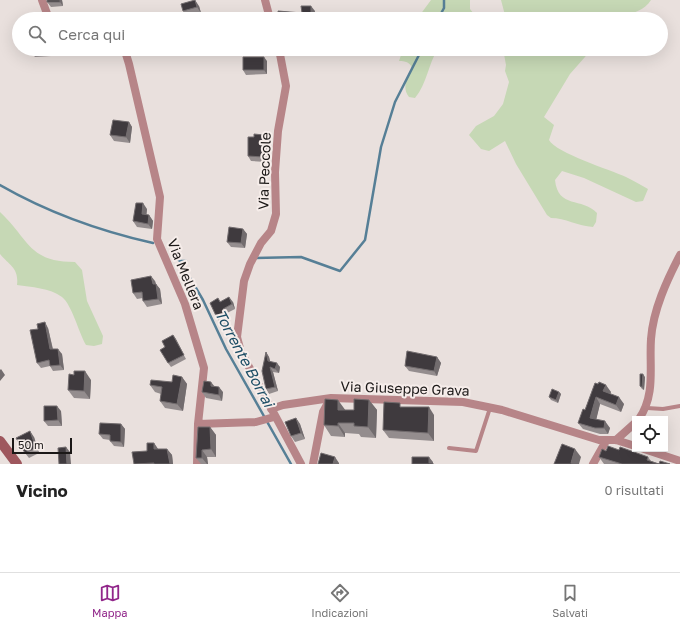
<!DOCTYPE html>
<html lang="it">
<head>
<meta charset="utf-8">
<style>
  :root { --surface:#fff; --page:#f2f2f2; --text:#222; --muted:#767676; --line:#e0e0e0; --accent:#91268a }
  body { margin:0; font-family:"Golos Text",sans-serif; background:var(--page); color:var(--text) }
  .controls { position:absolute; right:12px; bottom:12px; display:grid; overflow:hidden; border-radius:0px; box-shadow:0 4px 16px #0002 }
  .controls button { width:36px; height:36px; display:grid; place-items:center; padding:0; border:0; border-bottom:1px solid var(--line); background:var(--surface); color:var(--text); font:20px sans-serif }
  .scale { position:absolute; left:12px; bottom:10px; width:60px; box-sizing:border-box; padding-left:4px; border:2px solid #1b1817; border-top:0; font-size:11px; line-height:14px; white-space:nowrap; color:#1b1817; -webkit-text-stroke:3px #f6edea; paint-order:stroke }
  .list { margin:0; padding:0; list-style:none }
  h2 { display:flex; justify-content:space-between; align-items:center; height:52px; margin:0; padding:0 16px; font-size:17px }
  h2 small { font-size:13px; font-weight:400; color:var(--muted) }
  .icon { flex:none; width:22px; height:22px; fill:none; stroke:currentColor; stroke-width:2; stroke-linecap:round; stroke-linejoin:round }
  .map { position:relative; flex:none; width:680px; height:464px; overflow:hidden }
  .search { position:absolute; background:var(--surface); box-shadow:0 4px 16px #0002; left:12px; right:12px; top:12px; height:44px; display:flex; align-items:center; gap:10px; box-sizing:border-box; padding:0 14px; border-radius:22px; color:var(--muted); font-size:15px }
  .sheet { height:108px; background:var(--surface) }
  nav { display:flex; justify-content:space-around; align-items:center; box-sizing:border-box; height:56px; border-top:1px solid var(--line); background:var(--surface); font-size:11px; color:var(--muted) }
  nav a { display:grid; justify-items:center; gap:2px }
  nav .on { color:var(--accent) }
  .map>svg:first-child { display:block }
  .green { fill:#c6d8b5 }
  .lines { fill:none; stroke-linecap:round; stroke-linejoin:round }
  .stream { stroke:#567f96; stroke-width:2.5 }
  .lane { stroke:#b78588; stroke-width:4 }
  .street { stroke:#b78588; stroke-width:8 }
  .secondary { stroke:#9e575d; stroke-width:10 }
  .wall { fill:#948d8e }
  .shaded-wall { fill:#726c6e }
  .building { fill:#3f3a3e; stroke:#726c6e }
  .labels { text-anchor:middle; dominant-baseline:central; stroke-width:4; stroke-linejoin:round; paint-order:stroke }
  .street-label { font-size:14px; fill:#1b1817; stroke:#f6edea }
  .water-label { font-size:15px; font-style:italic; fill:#1c4d65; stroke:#f6edea }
</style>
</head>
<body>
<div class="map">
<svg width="680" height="464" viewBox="0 0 680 464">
  <rect width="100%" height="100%" fill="#e9e0dd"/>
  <path class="green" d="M431,0H470V9L478,19H417Z
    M501,0H651C645,10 632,14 621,16L618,19H506Z
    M403,49H438C428,64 427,84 415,98L409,97C401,87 408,77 412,68C410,62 405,61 399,61Z
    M503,49H592L570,74L544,117L554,125L549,140C556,153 611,170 626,177C634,181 641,185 648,189L643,201L636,202L584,178L562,171L555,180C558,209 582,197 597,213L596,222L593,227C578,226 565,218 551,218L547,215L516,164L505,141L489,151L481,149L469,135L476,126L494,116L503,104L509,82L505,71L506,65Z
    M0,212C29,239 28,262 75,262L82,270L87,301L103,336L102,344L94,346L86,345C79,333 72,305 62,297C50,288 31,287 17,285C19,268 10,266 0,254Z"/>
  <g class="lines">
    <path class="stream" d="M438,19L444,8V0
      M0,185C47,212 100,231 153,243
      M174,257L180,261H186
      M255,258L301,257L340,271L365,240L381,147L395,102L422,49
      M180,261L203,300L226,349L291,464"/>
    <path class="lane" d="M647,408L663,409L680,406
      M449,448L476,451L490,408"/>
    <path class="street" d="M42,0L49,19
      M265,0L270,19
      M122,49L125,51L129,64L160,197L157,239L185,304L204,368L198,424L197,464
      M279,49L286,86L278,131L275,172L276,214L271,231L261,243L250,264L244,281L237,337L241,352L301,464
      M271,409L283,405L331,398L463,402L502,410L599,440H616L635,446
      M639,419C656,394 649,367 651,339C653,310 667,280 680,255
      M198,424L256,422L274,417
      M616,440L635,423
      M644,449L680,461
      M313,464L323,412L329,401
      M593,464L606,441"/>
    <path class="secondary" d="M0,441L17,464"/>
  </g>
  <path class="wall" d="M62,0L63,6L51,7L47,2Z
    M199,6L201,13L187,17L183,11Z
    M31,49H51V56L35,57L31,52Z
    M267,61V74L246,75L243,70Z
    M129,122L132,127L130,143L114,141L110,135Z
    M254,137L268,140L266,162L251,161L248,156Z
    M147,209L146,215H149L153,221L152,229L137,227L133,221Z
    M243,229L247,234L245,248L231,247L227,242Z
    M155,281L156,284L160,289L162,304L147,307L143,301V298L137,299L133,293Z
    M220,302H233L235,309L227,313L230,321L222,325L218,320Z
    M48,328L53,349L62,354L64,370L53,371L50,366L41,368L37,363Z
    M173,335L186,359L171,367L168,363L165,347Z
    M266,352L269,357L270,361L280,367L279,373L273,372L278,391L269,394L266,389Z
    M437,357L441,363L437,376L409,371L405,366Z
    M182,377L187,384L183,411L165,408L160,401L161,394L155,392L150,385L172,382Z
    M645,377L644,390L642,389L640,386Z
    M91,380L90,399L74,398L68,390Z
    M595,383L611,392L610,394L624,404L621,412L600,404L596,419L610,428L608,434H600L583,429L578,423L585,410Z
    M202,392H223L222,401L206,398Z
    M559,392L561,394L558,403L551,400L549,397Z
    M369,400L377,410L376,438L361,437L359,434L345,433V437L331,436L324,425L345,410H354Z
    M403,407L434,415V441L389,438L383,430Z
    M61,411L62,426H48L44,421Z
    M296,418L300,424L305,439L295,442L291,436Z
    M121,424L125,429L124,447L114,446L110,441V440L103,439L99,434Z
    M210,427L216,435V457H207L208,464H201L196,458Z
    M34,437L39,453L29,458L25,453Z
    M154,443L158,449H167L172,455L173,464H134Z
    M619,450L648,457L651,461L659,464H670H604L599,457L606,451Z"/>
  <path class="shaded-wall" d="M60,0H62L63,6L60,2Z
    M195,0L199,6L201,13L197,7Z
    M311,6L315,11L314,19H311Z
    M47,49H51V56L48,50Z
    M264,57L267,61V74L264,70Z
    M129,122L132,127L130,143L126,137Z
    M264,135L268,140L266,162L263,157Z
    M143,203L147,209L146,220L142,214Z
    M149,215L153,221L152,229L148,224Z
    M243,229L247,234L245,248L241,243Z
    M151,276L155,281L156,285V284L160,289L162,304L158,299Z
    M229,297L233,302L235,309L232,304Z
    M223,309L227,313L230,321L227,316Z
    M45,322L48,328L54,355L50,349Z
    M173,335L176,339L186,359L184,355Z
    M58,349L62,354L64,370L60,365Z
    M266,352L269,357L271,365L268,361Z
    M437,357L441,363L437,376L434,371Z
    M277,363L280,367L279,373L275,369Z
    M270,367L273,372L278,391L275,387Z
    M1,369L5,375L0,381V370Z
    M85,371L91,380L90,399L84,391Z
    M643,374L645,377L644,390L642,387Z
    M182,377L187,384L183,411L177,404Z
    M211,382L215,387L211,386Z
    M606,385L611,392L608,398L603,391Z
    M219,387L223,392L222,401L219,395Z
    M559,392L561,394L558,403L556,400Z
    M596,397L600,404L595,425L590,418Z
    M619,397L624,404L621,412L616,405Z
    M338,400L346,411L338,410Z
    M369,400L377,410L376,438L368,427Z
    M57,406L61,411L62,426L58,420Z
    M429,407L434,415V441L428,433Z
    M296,418L300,424L305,439L301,433Z
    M605,421L610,428L608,434L604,428Z
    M338,423L345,433V437L338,426Z
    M121,424L125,429L124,447L121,442Z
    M210,427L216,435V457L211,449Z
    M30,431L34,437L39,453L36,448Z
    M154,443L158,449H154Z
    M66,447L70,452L71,464H67Z
    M167,449L172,455L173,464H170Z
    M575,449L581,457L579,464H571V463Z
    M202,450L207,457L208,464H207L202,458Z
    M335,457L339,463V464H333Z
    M429,457L433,462V464L429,463Z"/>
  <path class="building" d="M47,0H60V2H47Z
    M195,0L197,7L183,11L181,4Z
    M301,6H311V19H279L278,11L302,13Z
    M31,49H47L48,50L31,52Z
    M243,57H264V70H243Z
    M113,120L129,122L126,137L110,135Z
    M254,134L264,135L263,157L248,156V137H254Z
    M136,203H143L142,214L149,215L148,224L133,221Z
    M229,227L243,229L241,243L227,242Z
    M151,276L153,284H156L158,299L143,301L142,292L133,293L131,280Z
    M229,297L232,304L223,309L227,316L218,320L210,303L218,298L220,302Z
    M45,322L50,349H58L60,365L50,366L49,360L37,363L30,330L38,329L37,324Z
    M173,335L184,355L168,363L160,350L165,347L162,341Z
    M407,351L437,357L434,371L405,366Z
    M266,352L268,361L277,363L275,369L270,367L275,387L266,389L262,371Z
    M74,371H85L84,391L68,390L69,374L74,375Z
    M640,374H643L642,387L640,386Z
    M173,375L182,377L177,404L160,401L162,387L150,385L151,380L172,382Z
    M204,381L211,382V386L219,387V395L202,392Z
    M599,382L606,385L603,391L619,397L616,405L596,397L590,418L605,421L604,428H595L578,423L583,409L585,410L595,383L598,384Z
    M552,389L559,392L556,400L549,397Z
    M325,399L338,400V410H354V399L369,400L368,427L354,426V423H338V426L324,425Z
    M384,402L400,403V407H429L428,433L383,430Z
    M44,406H57L58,420L44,421Z
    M296,418L301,433L291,436L285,422Z
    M100,423L121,424V442L110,441V435L99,434Z
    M198,427H210L211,449L202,450V458H196Z
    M30,431L36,448L25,453L16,438Z
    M147,443H154V449H167L170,464H154V463L134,464L132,452L147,451Z
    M562,444L575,449L571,463L573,464H554Z
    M608,446L619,450L620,447L648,457L647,460L659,464L660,461L670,464H622L599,457L602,449L606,451Z
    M66,447L67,464H59L58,448Z
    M321,453L335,457L333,464H318Z
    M412,457H429V463H433V464H412Z"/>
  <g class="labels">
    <g class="street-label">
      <text transform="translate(264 171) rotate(-88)">Via Peccole</text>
      <text transform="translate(186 274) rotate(68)">Via Mellera</text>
      <text transform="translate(405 388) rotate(2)">Via Giuseppe Grava</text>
    </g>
    <g class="water-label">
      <text transform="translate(245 358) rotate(62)">Torrente Borrai</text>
    </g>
  </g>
</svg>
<div class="controls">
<button><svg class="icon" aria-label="locate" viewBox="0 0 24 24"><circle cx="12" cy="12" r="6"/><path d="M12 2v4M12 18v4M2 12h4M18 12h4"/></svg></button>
</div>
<div class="scale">50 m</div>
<div class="search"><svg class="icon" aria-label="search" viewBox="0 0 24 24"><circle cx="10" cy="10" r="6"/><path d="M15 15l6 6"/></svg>Cerca qui</div>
</div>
<section class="sheet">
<h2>Vicino<small>0 risultati</small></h2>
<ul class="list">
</ul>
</section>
<nav>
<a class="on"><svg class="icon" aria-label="map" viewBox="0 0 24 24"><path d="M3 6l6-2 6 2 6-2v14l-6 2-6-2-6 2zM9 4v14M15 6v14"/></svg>Mappa</a>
<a><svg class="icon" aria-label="directions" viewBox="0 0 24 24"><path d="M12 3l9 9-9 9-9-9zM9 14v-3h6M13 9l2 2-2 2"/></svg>Indicazioni</a>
<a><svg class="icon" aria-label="saved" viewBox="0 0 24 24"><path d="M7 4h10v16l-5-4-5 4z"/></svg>Salvati</a>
</nav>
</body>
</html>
